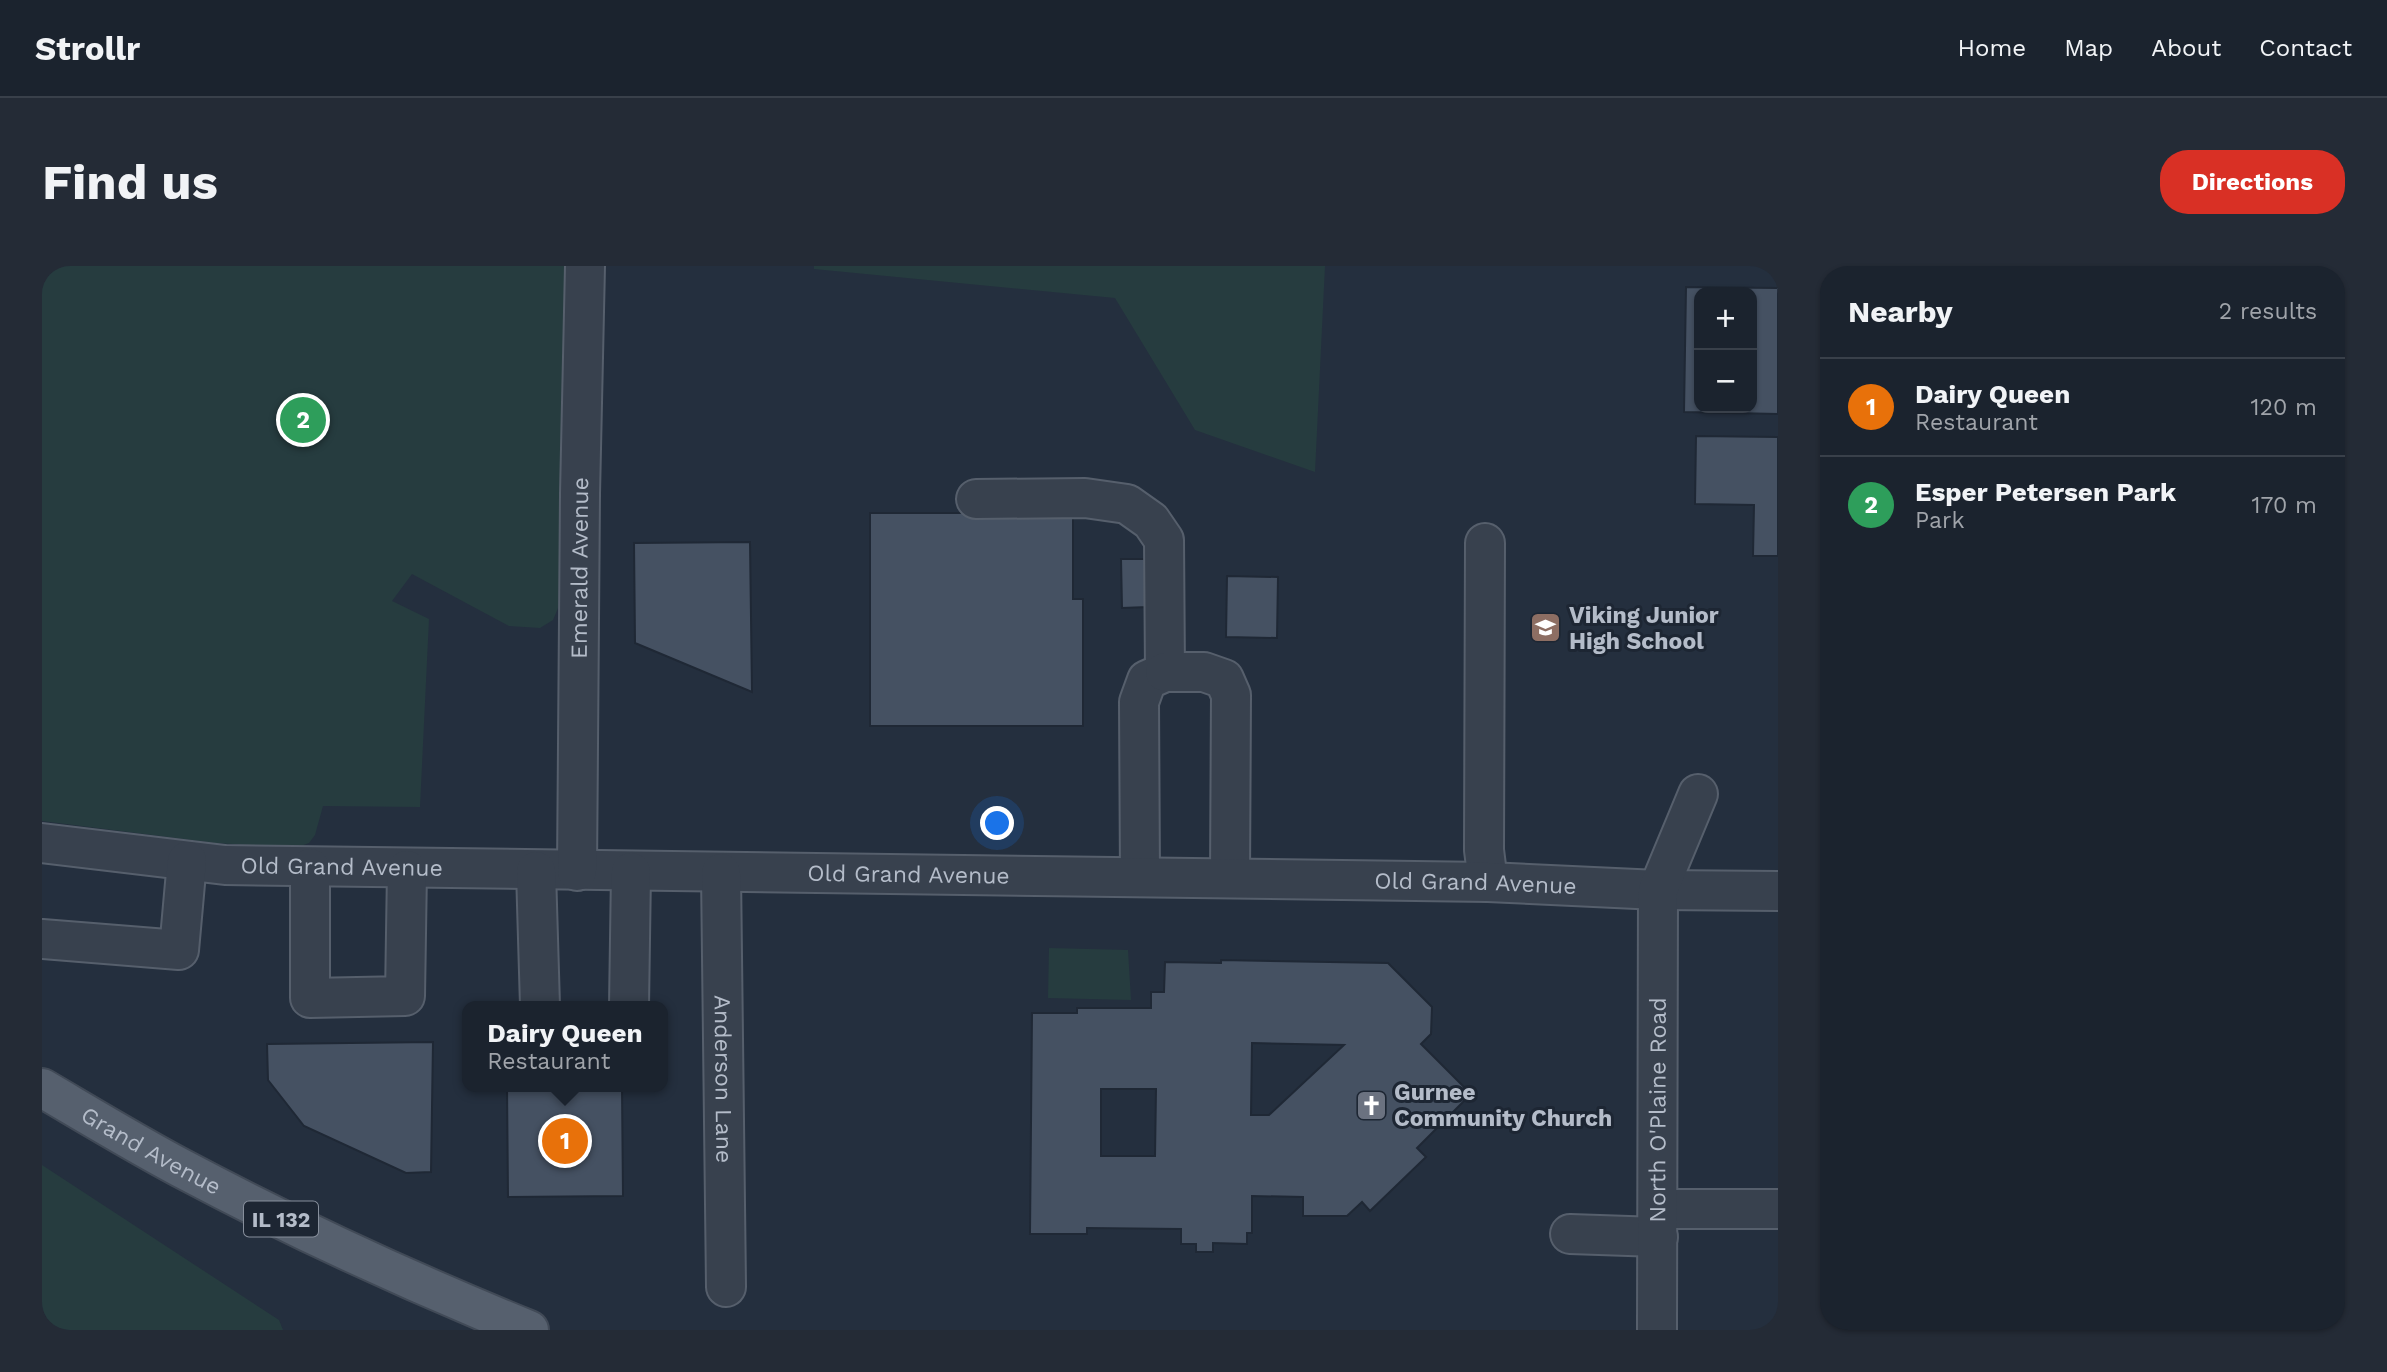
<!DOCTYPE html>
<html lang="en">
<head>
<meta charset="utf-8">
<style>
  :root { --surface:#1b232e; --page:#242b36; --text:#f1f3f6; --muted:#a0a4aa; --line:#39404a; --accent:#d93025 }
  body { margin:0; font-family:"Work Sans",sans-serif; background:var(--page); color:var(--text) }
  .controls { position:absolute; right:21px; top:21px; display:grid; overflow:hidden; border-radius:14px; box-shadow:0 2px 5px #0004 }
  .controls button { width:63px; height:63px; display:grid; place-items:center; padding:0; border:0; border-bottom:2px solid var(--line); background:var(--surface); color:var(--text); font:35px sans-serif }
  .you { position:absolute; left:956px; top:558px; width:24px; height:24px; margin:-18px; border:5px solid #fff; border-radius:50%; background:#1a73e8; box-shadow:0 0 0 10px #1a73e833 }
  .badge { display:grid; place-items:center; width:46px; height:46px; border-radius:50%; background:var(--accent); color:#fff; font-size:23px; font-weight:700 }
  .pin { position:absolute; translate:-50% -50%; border:4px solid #fff; box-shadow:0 2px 7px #0006 }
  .popup { position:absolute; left:420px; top:735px; width:206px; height:91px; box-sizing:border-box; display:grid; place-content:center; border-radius:14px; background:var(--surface); filter:drop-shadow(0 2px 5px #0005); font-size:23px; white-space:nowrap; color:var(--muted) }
  .popup b { font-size:26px; color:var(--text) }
  .popup::after { content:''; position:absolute; left:50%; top:100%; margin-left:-14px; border:14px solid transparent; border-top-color:var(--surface) }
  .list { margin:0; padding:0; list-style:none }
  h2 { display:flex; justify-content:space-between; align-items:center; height:91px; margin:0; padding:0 28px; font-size:30px }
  h2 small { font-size:23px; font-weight:400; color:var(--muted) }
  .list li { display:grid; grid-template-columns:46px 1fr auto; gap:21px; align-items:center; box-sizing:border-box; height:98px; padding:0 28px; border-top:2px solid var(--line) }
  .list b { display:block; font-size:26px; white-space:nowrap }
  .list p { margin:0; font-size:23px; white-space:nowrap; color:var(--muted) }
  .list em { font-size:23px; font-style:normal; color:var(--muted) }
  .map { position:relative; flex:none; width:1736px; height:1064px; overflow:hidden; border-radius:28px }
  header { display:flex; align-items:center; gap:42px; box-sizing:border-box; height:98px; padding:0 35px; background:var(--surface); border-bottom:2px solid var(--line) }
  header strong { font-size:33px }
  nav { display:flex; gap:38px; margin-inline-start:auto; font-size:24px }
  .intro { display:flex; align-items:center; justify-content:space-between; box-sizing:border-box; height:168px; padding:0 42px }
  h1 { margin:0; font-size:49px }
  .button { padding:18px 32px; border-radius:28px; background:var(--accent); color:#fff; font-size:24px; font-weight:700 }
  main { display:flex; gap:42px; padding:0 42px }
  aside { flex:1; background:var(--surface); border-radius:28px; box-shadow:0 2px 5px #0004 }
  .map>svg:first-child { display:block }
  .green { fill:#263c3f }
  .building { fill:#455162; stroke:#1f2835; stroke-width:2; fill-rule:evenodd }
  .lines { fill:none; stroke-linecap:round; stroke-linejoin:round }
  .minor-casing { stroke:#565f6c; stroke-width:42 }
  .major-casing { stroke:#414a57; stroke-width:42 }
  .minor { stroke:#38414e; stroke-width:38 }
  .major { stroke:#56606e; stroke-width:38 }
  .labels { text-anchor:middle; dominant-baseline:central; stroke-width:6; stroke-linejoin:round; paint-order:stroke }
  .shield { fill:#1d2633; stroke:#878f9c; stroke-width:2 }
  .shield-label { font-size:21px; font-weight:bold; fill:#b4bcc9 }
  .street-label { font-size:23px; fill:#b4bcc9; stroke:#1d2633 }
  .poi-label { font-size:23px; font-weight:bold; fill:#b4bcc9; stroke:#1d2633; text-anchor:start }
</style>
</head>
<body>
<header>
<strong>Strollr</strong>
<nav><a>Home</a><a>Map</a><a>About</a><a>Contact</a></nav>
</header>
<div class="intro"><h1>Find us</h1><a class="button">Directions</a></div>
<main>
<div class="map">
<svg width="1736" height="1064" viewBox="0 0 1736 1064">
  <rect width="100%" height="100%" fill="#242f3e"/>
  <path class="green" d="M0,0H524L519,335L511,354L498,362L467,360L370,308L350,335L387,353L378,541L281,540L273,569L267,577L253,582L173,577L0,555Z
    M772,0H1283L1273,206L1153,164L1073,32L772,3Z
    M1007,682L1086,684L1089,734L1006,732Z
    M0,899L237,1054L241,1064H0Z"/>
  <path class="building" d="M1644,21L1736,22V148L1642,146ZM1657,26H1710V142H1657Z
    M1654,170L1736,171V290H1711L1712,239L1653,238Z
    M828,247H1031V333H1041V460H828Z
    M708,276L710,426L593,377L592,277Z
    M1079,293H1105L1106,341L1080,342Z
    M1185,310L1236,311L1235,372L1184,371Z
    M1179,694L1346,697L1390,741L1389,768L1379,778L1429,828L1375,882L1384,891L1328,945L1320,936L1305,950H1261V931L1210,930V967H1205V978L1171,977V986H1154V978H1139V963L1045,962V968H988L990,747H1035V742H1109V726H1122L1123,696L1179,697ZM1210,777L1302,779L1227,849H1209ZM1059,823H1114L1113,890H1059Z
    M391,776L389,906L364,907L262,860L226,814L225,778Z
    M465,821H580L581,930L466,931Z"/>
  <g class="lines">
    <defs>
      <g id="minor">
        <path d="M934,233L1043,232L1085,238L1109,255L1122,274L1123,406L1105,414L1097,436L1098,611"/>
        <path d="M1443,277L1442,584L1446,616"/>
        <path d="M1123,406H1162L1182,413L1189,429L1188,612"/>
        <path id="s1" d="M0,577L183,599L1446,616L1616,624L1736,625"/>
        <path d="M268,602V732L363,730L365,604"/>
        <path d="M494,605L498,740"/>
        <path id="s2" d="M535,605L538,228L543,0"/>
        <path id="s3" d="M679,607L684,1021"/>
        <path d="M0,673L137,684L145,595"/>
        <path d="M587,740L589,606"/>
        <path d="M1616,943H1736"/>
        <path d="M1528,968L1616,971"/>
        <path id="s4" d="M1615,1064L1616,624L1656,528"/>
      </g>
      <g id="major">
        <path id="s5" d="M0,822C46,849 92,877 139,902C252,962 369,1016 487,1064"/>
      </g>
    </defs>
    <use href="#minor" class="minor-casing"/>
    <use href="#major" class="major-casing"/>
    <use href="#minor" class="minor"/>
    <use href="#major" class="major"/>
  </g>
  <defs>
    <symbol id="school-square" viewBox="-11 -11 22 22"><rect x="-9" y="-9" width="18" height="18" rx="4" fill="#8d6e63" stroke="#1d2633"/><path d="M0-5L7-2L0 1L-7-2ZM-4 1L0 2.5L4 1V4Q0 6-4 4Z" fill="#fff"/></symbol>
    <symbol id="church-square" viewBox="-11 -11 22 22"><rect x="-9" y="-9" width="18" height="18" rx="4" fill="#6b7280" stroke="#1d2633"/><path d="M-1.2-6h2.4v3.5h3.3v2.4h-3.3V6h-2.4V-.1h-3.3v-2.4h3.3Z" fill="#fff"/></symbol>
  </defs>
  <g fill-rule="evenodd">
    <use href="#school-square" x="1486" y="344" width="35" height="35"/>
    <use href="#church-square" x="1312" y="822" width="35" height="35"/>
  </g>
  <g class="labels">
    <rect class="shield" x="202" y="935.5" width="74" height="35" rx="5"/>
    <g class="shield-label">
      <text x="239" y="953">IL 132</text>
    </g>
    <g class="street-label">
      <text stroke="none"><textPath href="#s2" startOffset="303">Emerald Avenue</textPath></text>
      <text stroke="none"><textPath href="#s1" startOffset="301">Old Grand Avenue</textPath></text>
      <text stroke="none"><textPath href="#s1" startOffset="868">Old Grand Avenue</textPath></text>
      <text stroke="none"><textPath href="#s1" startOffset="1435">Old Grand Avenue</textPath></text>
      <text stroke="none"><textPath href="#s3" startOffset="206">Anderson Lane</textPath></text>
      <text stroke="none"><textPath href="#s4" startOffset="220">North O'Plaine Road</textPath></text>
      <text stroke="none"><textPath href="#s5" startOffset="126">Grand Avenue</textPath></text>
    </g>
    <g class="poi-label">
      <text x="1527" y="349">Viking Junior<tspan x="1527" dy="26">High School</tspan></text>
      <text x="1352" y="826">Gurnee<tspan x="1352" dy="26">Community Church</tspan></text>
    </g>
  </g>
</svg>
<div class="controls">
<button>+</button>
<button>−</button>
</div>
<div class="you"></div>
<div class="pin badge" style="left:523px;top:875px;background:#e8710a">1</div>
<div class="popup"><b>Dairy Queen</b>Restaurant</div>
<div class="pin badge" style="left:261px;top:154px;background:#2e9e5b">2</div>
</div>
<aside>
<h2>Nearby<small>2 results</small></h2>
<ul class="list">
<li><span class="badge" style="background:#e8710a">1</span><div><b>Dairy Queen</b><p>Restaurant</p></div><em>120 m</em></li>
<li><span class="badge" style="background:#2e9e5b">2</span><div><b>Esper Petersen Park</b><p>Park</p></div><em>170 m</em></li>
</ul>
</aside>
</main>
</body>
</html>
